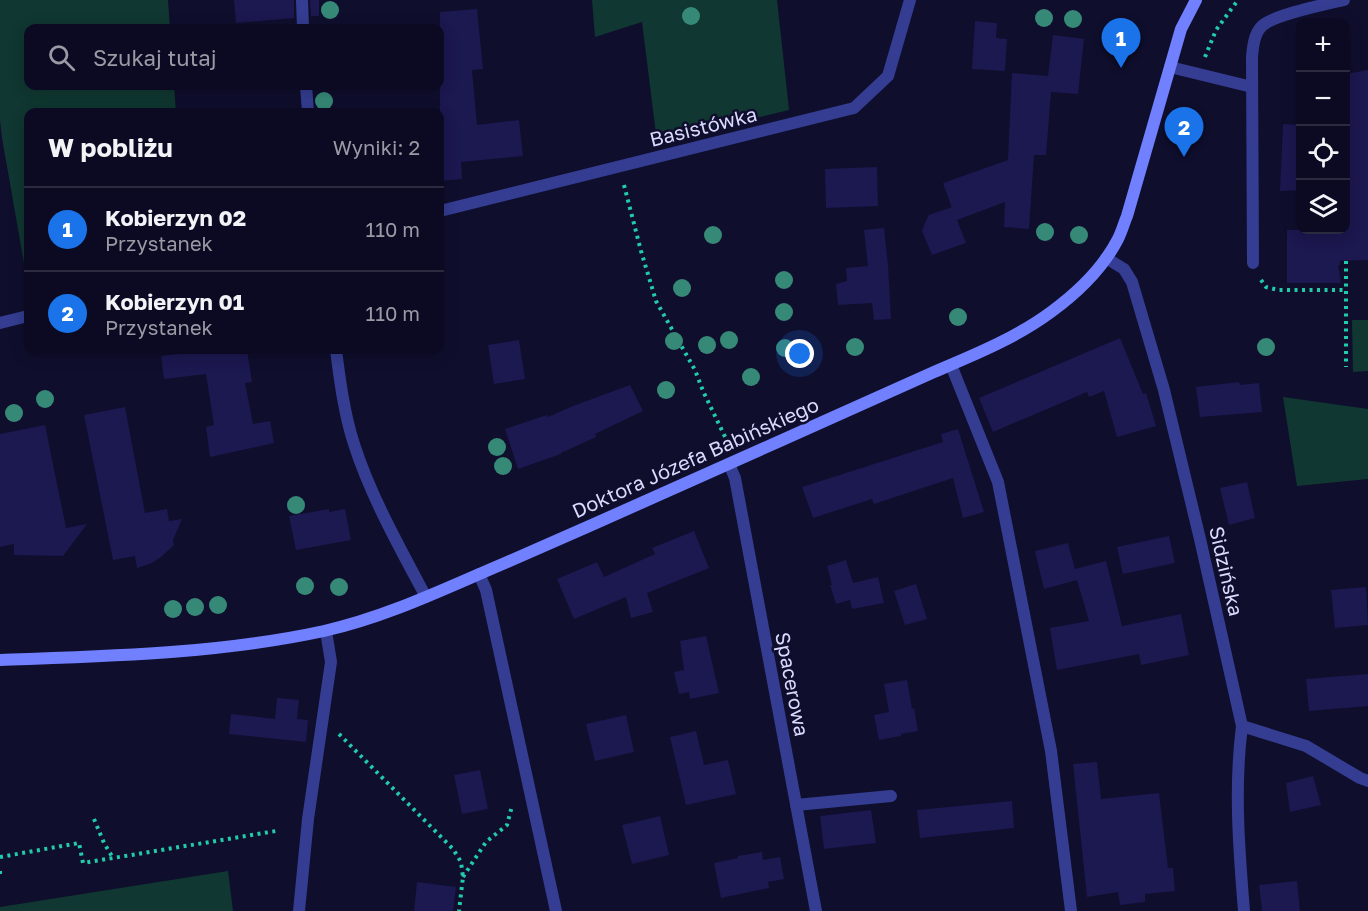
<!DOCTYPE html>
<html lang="pl">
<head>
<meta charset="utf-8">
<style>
  :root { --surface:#0b0a22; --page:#19182f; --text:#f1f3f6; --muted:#9a9aa5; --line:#2b2b40; --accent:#1a73e8 }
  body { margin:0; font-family:"Golos Text",sans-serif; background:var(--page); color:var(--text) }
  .controls { position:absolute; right:18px; top:18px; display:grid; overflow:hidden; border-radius:12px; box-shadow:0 3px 15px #0003 }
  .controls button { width:54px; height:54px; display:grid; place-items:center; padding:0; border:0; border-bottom:2px solid var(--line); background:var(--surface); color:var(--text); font:30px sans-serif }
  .you { position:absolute; left:800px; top:354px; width:21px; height:21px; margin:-15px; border:4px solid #fff; border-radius:50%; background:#1a73e8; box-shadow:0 0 0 9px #1a73e833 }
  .badge { display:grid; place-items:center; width:39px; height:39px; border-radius:50%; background:var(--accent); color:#fff; font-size:20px; font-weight:700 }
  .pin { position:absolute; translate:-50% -50px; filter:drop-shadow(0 2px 3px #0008) }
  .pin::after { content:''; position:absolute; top:32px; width:21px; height:18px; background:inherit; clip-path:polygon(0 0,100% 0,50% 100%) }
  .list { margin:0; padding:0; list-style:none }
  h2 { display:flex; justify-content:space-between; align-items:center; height:78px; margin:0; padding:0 24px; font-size:26px }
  h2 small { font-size:20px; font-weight:400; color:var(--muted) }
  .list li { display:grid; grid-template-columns:39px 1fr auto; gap:18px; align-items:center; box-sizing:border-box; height:84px; padding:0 24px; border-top:2px solid var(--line) }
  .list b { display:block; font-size:22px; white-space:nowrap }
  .list p { margin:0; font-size:20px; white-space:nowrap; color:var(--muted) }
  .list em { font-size:20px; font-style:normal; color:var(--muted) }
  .icon { flex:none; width:33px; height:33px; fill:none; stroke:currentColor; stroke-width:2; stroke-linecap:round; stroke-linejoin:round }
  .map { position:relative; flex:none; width:1368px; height:911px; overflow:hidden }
  .search { position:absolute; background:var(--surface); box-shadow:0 3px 15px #0003; left:24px; top:24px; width:420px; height:66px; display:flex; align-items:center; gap:15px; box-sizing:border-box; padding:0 21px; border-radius:12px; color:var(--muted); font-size:22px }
  .panel { position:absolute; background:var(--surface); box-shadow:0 3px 15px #0003; left:24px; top:108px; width:420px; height:246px; border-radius:12px }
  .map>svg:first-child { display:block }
  .green { fill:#103731 }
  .building { fill:#1c1850 }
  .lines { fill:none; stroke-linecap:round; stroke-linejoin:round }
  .path { stroke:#22cbaa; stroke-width:4; stroke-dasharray:3 4.5; stroke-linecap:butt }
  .lane { stroke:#343d91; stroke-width:12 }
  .street { stroke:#343d91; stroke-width:12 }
  .secondary { stroke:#7180ff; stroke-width:12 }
  .tree { fill:#378977 }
  .labels { text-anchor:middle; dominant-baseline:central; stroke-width:5; stroke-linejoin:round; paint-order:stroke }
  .street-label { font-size:20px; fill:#dadaff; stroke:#0f0e2d }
</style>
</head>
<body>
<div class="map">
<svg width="1368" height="911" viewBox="0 0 1368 911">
  <rect width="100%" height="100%" fill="#0f0e2d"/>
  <path class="green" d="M0,0H168L170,28H28V86H174L176,112H28V286L2,138L0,120Z
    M592,0H777L789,110L657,142L642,22L595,37Z
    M1352,320H1368V371L1353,372Z
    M1283,397L1368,409V479L1297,486Z
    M228,871L233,911H0V907Z"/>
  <path class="building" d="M234,0H294V18L236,23Z
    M310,0H319V16H311Z
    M477,9L483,69L472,70L477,125L519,120L523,156L461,162L462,179L440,181V12Z
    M975,21L997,23L996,38L1007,39L1005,71L972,69Z
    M1053,35L1084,39L1078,94L1051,92L1046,155H1034L1029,229L1004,227L1005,202L957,220L966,243L932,255L922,231L925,223L929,215L952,207V208L943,183L1008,160L1012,73L1048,76Z
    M1368,70V260L1340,261V265H1338L1341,283H1287V230H1346V74Z
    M1283,124L1300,125V190L1280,191Z
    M877,167L878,206L826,208L825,169Z
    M884,228L888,265L891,319L874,320L872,303L838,305L836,284L847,281L846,268L868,266L864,230Z
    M1120,338L1143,394L1146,393L1156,426L1117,437L1104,391L1089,397L1087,392L993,432L979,398Z
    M519,340L525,379L494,384L488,345Z
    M217,350H247L252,382L245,383L253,424L270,421L274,443L210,457L206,427L214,425L206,374L164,379L161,356Z
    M1239,382L1240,385L1259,383L1262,412L1200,417L1196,387Z
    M630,385L643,411L595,434L596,437L561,453V454L518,469L505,429L547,415L548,417L573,406Z
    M125,407L145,513L167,509L169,521L182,519L173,540L174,545L161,557L152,563L137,568L135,556L113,560L84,415Z
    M45,425L66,528L87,524L63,556L14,555V544L0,547V434Z
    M958,429L984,512L963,518L953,478L874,504L872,499L813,518L802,487L943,442L941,434Z
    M1247,482L1255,518L1229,525L1220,488Z
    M329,509V512L345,509L351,540L296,550L289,516Z
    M694,531L709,568L647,593L653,612L631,618L626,597L574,619L557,579L597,562L604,577L655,554L652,548Z
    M1169,536L1175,563L1123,574L1117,547Z
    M1068,543L1075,569L1106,561L1122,626L1181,614L1189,655L1141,665L1139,654L1057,670L1050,628L1089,621L1077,580L1044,589L1035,551Z
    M846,560L853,583L878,577L884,603L852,609L850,600L836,604L830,585H832L827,566Z
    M916,584L927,619L905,625L894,591Z
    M1366,587L1368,625L1335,628L1331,590Z
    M706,636L719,693L690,699L689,692L679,694L674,672L684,670L680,641Z
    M1368,674V706L1309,711L1306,679Z
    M907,680L912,709L914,708L918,731L901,734V736L879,740L874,715L889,712L884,684Z
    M277,698L299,700L297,719L308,720L306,742L229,734L231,714L275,719Z
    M626,715L634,752L595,761L586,724Z
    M696,731L704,765L728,760L736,794L686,805L670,737Z
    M1097,762L1101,799L1159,793L1168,868H1173L1175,891L1145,894V902L1120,905L1118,892L1087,897L1073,764Z
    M480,770L488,809L462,814L454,775Z
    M1313,776L1321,805L1290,812L1286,783Z
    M1012,801L1014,828L920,838L917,810Z
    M871,810L876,843L824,849L820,816Z
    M660,816L669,855L632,864L622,825Z
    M762,852L763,860L780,857L784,879L768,882L769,888L721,898L714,863L738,858V856Z
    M1297,881L1300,911H1262L1259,885Z
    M417,882L456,887L453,911H414Z"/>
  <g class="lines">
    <path class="path" d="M1205,57L1216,30L1238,0
      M624,185L641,251L656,301L695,370L703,391L728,443
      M1346,261V367
      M1261,280L1266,287L1278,290H1346
      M339,734L453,849L461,862L463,877L459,911
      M94,819L104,843L113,858
      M0,857L79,843L83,863L276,831
      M0,871V878
      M463,877L486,842L507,825L512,806"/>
    <path class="lane" d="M1170,67L1252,87
      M440,211L854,108L888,76L910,0
      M1253,263L1252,57C1253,46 1254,34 1262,26C1273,15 1327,4 1344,0
      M0,323L28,316
      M951,365L998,482L1051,751L1071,911
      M479,574L486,590L556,911
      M796,805L891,796
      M299,911L308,819L331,662L326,631"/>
    <path class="street" d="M302,0L303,28
      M306,86L308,112
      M1106,258L1124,269L1132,282L1164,390L1200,539L1242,726C1234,787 1239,850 1244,911
      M336,350C340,381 344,413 354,444C371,497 400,548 426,597
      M729,464L735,478L816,911
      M1242,726L1306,746L1360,778L1368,781"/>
    <path class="secondary" d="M0,660C108,656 218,654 324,631C387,617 446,588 505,563C597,523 689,482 780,441C832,418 883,395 934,372C974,355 1016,338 1051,312C1077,293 1103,268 1118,239C1122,231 1124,223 1127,216L1181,29L1196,0"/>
  </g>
  <g class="tree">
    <circle cx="330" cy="10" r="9"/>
    <circle cx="691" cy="16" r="9"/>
    <circle cx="1044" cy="18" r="9"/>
    <circle cx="1073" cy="19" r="9"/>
    <circle cx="324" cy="101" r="9"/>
    <circle cx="1045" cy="232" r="9"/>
    <circle cx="713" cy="235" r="9"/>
    <circle cx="1079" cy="235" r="9"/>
    <circle cx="784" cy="280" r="9"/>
    <circle cx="682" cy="288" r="9"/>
    <circle cx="784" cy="312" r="9"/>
    <circle cx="958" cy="317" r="9"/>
    <circle cx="729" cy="340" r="9"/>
    <circle cx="674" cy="341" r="9"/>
    <circle cx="707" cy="345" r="9"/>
    <circle cx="855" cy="347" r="9"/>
    <circle cx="1266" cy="347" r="9"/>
    <circle cx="785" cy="348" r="9"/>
    <circle cx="751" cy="377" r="9"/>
    <circle cx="666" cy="390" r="9"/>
    <circle cx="45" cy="399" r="9"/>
    <circle cx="14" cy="413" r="9"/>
    <circle cx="497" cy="447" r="9"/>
    <circle cx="503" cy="466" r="9"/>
    <circle cx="296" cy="505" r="9"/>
    <circle cx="305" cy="586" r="9"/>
    <circle cx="339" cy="587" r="9"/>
    <circle cx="218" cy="605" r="9"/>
    <circle cx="195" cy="607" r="9"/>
    <circle cx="173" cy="609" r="9"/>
  </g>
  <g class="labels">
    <g class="street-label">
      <text transform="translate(703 126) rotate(-14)">Basistówka</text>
      <text transform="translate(695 457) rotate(-24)">Doktora Józefa Babińskiego</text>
      <text transform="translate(1227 571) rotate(77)">Sidzińska</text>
      <text transform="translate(793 684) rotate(79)">Spacerowa</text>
    </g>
  </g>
</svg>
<div class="controls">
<button>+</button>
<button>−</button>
<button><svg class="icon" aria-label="locate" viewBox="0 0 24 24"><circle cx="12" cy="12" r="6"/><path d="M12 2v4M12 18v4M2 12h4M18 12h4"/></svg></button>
<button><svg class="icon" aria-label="layers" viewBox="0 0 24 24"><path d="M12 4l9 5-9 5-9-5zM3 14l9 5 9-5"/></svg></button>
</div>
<div class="you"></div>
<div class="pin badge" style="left:1121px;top:68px">1</div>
<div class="pin badge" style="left:1184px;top:157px">2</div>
<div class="search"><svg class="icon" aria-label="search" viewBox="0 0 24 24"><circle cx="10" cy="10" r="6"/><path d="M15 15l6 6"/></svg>Szukaj tutaj</div>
<section class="panel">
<h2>W pobliżu<small>Wyniki: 2</small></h2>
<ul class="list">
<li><span class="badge">1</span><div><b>Kobierzyn 02</b><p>Przystanek</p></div><em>110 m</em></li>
<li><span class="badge">2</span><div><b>Kobierzyn 01</b><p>Przystanek</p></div><em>110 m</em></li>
</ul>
</section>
</div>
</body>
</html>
